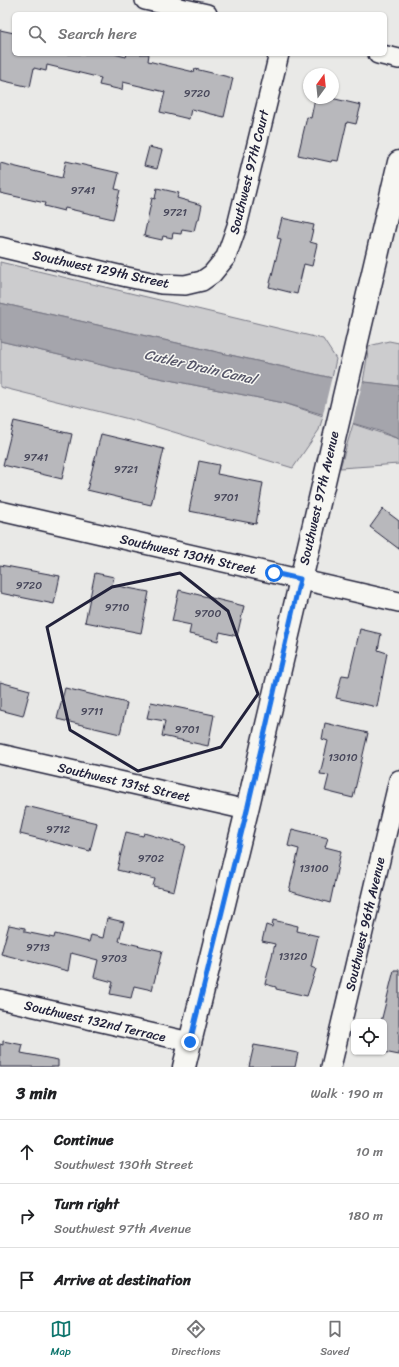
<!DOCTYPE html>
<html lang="en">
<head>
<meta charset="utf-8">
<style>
  :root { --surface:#fff; --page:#f6f6f6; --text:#202124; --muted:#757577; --line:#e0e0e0; --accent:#0f766e }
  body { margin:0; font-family:Sriracha,sans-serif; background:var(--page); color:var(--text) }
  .controls { position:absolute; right:12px; bottom:12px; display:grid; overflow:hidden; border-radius:6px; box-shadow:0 1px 3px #0004 }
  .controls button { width:36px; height:36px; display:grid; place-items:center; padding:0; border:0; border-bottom:1px solid var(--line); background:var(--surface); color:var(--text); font:20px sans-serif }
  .compass { position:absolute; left:303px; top:68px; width:36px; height:36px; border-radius:50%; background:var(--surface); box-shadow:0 1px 3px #0004; rotate:15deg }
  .stop { position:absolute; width:12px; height:12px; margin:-9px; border:3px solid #1a73e8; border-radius:50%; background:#fff }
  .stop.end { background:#1a73e8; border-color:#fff; box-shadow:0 1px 4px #0008 }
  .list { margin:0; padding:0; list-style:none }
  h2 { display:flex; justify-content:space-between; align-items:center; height:52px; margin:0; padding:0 16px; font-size:17px }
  h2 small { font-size:13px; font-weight:400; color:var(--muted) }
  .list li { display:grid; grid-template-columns:26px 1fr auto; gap:12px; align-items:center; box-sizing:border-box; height:64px; padding:0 16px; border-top:1px solid var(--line) }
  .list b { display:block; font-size:15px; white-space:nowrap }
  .list p { margin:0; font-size:13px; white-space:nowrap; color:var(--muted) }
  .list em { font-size:13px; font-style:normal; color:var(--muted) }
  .icon { flex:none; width:22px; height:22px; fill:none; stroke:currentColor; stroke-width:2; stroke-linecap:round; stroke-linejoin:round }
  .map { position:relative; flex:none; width:399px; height:1067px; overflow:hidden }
  .search { position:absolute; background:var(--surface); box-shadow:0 1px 3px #0004; left:12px; right:12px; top:12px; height:44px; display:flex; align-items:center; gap:10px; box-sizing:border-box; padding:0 14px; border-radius:6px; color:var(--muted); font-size:15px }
  .sheet { height:244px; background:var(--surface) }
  nav { display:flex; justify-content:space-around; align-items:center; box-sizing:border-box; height:56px; border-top:1px solid var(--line); background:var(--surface); font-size:11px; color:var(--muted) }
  nav a { display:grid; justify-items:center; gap:2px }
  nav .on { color:var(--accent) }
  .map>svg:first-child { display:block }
  .green { fill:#ccccce; stroke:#777784 }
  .water { fill:#a5a5ac; stroke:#71717f }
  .pier { fill:#e9e9e7 }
  .building { fill:#b8b8bc; stroke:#22223b }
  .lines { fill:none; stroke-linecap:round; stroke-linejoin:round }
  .minor-casing { stroke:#22223b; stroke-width:22 }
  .tertiary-casing { stroke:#22223b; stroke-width:25 }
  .minor { stroke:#f6f6f2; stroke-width:19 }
  .tertiary { stroke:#f6f6f2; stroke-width:22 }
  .route { stroke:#1a73e8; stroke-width:5 }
  .marked { fill:none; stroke:#22223b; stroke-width:3; stroke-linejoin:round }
  .labels { text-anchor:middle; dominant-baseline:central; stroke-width:3; stroke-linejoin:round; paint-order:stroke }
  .number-label { font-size:11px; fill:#48485b }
  .street-label { font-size:13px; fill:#22223b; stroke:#f6f6f2 }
  .water-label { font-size:14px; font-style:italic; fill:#565668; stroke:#f6f6f2 }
</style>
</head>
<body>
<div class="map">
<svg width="399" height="1067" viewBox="0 0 399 1067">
  <rect width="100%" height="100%" fill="#e9e9e7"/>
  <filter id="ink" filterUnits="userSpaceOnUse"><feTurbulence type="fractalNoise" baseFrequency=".025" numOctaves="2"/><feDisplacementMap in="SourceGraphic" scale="8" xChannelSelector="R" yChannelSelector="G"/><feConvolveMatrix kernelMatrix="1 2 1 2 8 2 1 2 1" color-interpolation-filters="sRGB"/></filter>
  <g filter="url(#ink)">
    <path class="green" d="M0,262L323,339L336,359L332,378L0,303Z
      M0,341L144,375L284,403L323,416L319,430L293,468L137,421L0,387Z
      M389,341L399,343V386L363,382L369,346Z
      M353,424L399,439V464L340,468Z"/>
    <path class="water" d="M0,303L332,378L399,386V439L379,431L284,403L144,375L0,341Z"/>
    <path class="pier" d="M332,376L363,380L352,426L322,418Z"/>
    <path class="building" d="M0,30L14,33V54H114L126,57L127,54H149L148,61L194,72L195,69L233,78L224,117L191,109L189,119L160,112L165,92L123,82L122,90L99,85L101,78L47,65L46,71L34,68L30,87L0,80Z
      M315,98H331L361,105L356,124L347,122L338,161L332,160L331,162L298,155L307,117L311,118Z
      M149,147L162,150L157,169L144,166Z
      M66,161L119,173L115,189L120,190L113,219L65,208L64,211L44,206L45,203L0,193V163L62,178Z
      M157,188L179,193L177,198L202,205L199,219H197L194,231L182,229L181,234L173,233L172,238L163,236L162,240L144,236L152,198L155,199Z
      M282,218L314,225L310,242L317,244L312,266L304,264L297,294L269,287L281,239L277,238Z
      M14,421L72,434L62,479L3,465Z
      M101,434L164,449L151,505L87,490Z
      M199,461L219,465L217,474L263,483L256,524L189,511Z
      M383,509L399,521V549L370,527Z
      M0,565L60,576L54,604L0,593Z
      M95,573L114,577L112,585L149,592L141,633L85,622Z
      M179,590L244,606L237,636L220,632L218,641L203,637L189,634L191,625L172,621Z
      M360,629L381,634L378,650L387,653L377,707L336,698L342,675L349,676Z
      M0,682L30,690L23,716L0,710Z
      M65,688L127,703L120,734L57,719Z
      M151,702L214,715L208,746L162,736L165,721L147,718Z
      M325,723L368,733L353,798L325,791L329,775L320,774L328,741L322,739Z
      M26,806L97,823L90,851L20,834Z
      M292,829L328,838L325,847L341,851L330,903L289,891L299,849L288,846Z
      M126,832L143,836L144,833L185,845L174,891L153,886L155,879L117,870Z
      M107,918L124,922L119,941L162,951L152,990L134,986L131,998L110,994L113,982L94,977L98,960L71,953L68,971L1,954L9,925L25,928V932L54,938L55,934L89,942L91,935L103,938Z
      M273,920L298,926L297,931L318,936L311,967L316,969L307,996L276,989V987L265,984L275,944L262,941L266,925L272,927Z
      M394,970H399V1055L384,1052V1022H381Z
      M3,1041L23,1045L21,1053L58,1060V1067H0V1044L3,1045Z
      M254,1045L298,1053L295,1067H249Z"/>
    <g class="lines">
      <defs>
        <path id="minor" d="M145,0L207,14
          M378,54L399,59
          M0,247L127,277L161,284L185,285L202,281L212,274L226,257L237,226L279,54
          M0,511L399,602
          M0,754L247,810
          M0,999L190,1042
          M331,1067L399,780"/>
        <path id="tertiary" d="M184,1067L247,810L399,162"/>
      </defs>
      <use href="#minor" class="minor-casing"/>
      <use href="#tertiary" class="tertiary-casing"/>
      <use href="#minor" class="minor"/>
      <use href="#tertiary" class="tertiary"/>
    </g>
  </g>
  <g class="lines" filter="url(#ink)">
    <path class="route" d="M190,1042L247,810L300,579L274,573"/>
  </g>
  <path class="marked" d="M180,573L228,611L258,694L221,747L138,771L70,730L47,627L112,587Z"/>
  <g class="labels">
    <g class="number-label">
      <text x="197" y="93">9720</text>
      <text x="83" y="190">9741</text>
      <text x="175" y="212">9721</text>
      <text x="36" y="457">9741</text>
      <text x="126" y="469">9721</text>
      <text x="226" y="497">9701</text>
      <text x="29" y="585">9720</text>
      <text x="117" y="607">9710</text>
      <text x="208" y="613">9700</text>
      <text x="92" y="711">9711</text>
      <text x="187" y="729">9701</text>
      <text x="343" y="757">13010</text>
      <text x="58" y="829">9712</text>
      <text x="151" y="858">9702</text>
      <text x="314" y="868">13100</text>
      <text x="38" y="947">9713</text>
      <text x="293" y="956">13120</text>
      <text x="114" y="958">9703</text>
    </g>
    <g class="street-label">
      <text transform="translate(249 172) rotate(-76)">Southwest 97th Court</text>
      <text transform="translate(101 269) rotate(12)">Southwest 129th Street</text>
      <text transform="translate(319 498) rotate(-77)">Southwest 97th Avenue</text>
      <text transform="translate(188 554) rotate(13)">Southwest 130th Street</text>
      <text transform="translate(124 782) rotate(13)">Southwest 131st Street</text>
      <text transform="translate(365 924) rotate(-77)">Southwest 96th Avenue</text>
      <text transform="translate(95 1021) rotate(13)">Southwest 132nd Terrace</text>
    </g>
    <g class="water-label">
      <text transform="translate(200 367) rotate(13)">Cutler Drain Canal</text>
    </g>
  </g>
</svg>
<div class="controls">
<button><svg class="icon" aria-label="locate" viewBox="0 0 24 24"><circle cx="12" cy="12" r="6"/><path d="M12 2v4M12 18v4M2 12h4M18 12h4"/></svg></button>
</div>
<svg class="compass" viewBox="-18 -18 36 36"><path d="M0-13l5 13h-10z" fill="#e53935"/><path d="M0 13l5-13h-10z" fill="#757577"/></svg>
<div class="stop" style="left:274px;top:573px"></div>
<div class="stop end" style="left:190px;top:1042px"></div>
<div class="search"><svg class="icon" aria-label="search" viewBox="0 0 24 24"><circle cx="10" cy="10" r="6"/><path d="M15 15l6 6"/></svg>Search here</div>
</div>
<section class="sheet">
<h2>3 min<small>Walk · 190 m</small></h2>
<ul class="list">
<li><svg class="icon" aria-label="ahead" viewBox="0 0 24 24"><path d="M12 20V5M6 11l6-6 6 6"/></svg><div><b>Continue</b><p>Southwest 130th Street</p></div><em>10 m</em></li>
<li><svg class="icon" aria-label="right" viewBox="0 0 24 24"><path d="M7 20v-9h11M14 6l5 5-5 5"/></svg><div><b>Turn right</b><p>Southwest 97th Avenue</p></div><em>180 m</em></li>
<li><svg class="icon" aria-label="arrive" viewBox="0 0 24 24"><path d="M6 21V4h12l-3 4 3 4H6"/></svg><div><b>Arrive at destination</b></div></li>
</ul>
</section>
<nav>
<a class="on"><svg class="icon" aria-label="map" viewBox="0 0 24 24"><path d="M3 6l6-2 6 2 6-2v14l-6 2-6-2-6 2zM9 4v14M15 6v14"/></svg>Map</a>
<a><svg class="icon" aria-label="directions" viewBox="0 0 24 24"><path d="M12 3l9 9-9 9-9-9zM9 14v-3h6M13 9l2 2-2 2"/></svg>Directions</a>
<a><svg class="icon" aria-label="saved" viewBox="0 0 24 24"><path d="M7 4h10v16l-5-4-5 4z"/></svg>Saved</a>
</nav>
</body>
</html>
